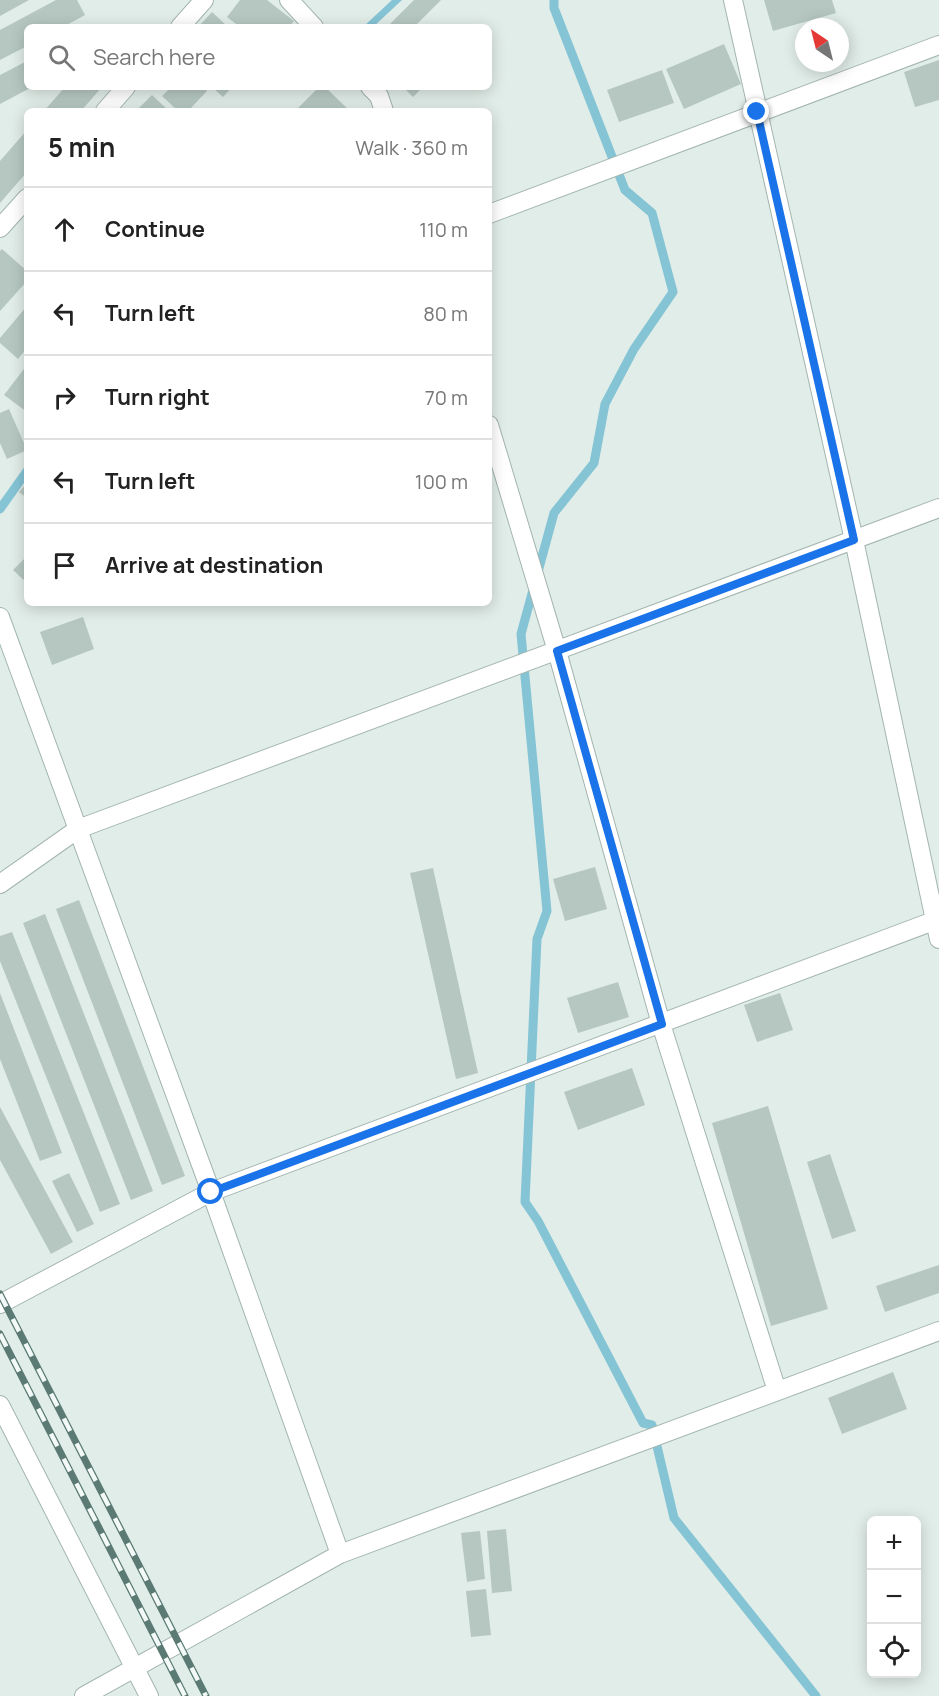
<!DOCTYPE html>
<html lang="en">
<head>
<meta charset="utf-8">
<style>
  :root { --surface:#fff; --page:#f2f2f2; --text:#222; --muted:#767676; --line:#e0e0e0 }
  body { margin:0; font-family:Manrope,sans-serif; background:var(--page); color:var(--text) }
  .controls { position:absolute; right:18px; bottom:18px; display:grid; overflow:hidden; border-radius:9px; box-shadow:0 3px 15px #0003 }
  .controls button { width:54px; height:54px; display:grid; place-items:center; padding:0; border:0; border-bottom:2px solid var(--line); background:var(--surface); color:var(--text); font:30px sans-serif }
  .compass { position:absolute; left:795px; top:18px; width:54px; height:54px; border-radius:50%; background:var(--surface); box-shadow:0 3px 15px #0003; rotate:325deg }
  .stop { position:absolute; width:18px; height:18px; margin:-14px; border:4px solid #1a73e8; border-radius:50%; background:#fff }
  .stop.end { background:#1a73e8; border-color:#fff; box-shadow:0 2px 6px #0008 }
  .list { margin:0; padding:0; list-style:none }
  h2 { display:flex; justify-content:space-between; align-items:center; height:78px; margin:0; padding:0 24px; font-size:26px }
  h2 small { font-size:20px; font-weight:400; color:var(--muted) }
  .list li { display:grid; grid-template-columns:39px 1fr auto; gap:18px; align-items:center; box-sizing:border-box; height:84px; padding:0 24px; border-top:2px solid var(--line) }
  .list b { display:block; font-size:22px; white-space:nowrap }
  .list em { font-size:20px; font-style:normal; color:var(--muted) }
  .icon { flex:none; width:33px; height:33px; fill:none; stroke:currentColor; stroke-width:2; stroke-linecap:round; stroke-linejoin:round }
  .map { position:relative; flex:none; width:939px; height:1696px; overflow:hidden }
  .search { position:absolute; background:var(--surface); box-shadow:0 3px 15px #0003; left:24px; top:24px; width:468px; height:66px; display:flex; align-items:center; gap:15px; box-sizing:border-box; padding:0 21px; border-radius:9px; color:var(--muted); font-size:22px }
  .panel { position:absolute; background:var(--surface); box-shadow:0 3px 15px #0003; left:24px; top:108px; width:468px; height:498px; border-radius:9px }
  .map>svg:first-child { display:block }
  .water { fill:#85c4d5 }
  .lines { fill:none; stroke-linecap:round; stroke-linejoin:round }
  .stream { stroke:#85c4d5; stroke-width:9 }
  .building { fill:#b6c7c1 }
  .minor-casing { stroke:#a3b5b0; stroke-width:20 }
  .minor { stroke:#fff; stroke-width:18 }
  .rail-casing { stroke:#5a7a73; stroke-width:7 }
  .rail { stroke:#f2f9f6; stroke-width:4.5; stroke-dasharray:14; stroke-linecap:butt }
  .route { stroke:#1a73e8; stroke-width:8 }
</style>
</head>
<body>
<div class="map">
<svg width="939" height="1696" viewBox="0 0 939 1696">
  <rect width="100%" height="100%" fill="#e1ede8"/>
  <path class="water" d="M392,0H402L373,27H363Z"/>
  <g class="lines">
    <path class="stream" d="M554,0V8L625,190L652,213L673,292L634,349L605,404L594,463L554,513L521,634L547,911L537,939L525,1202L538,1221L643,1423L652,1425L674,1518L816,1696
      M0,509L27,471"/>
  </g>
  <path class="building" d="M0,0H29L0,16Z
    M56,0H77L85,15L63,27H27V46L0,60V30Z
    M240,0H267L294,21L289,27H240L227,17Z
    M414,0H441L414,27H387Z
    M764,0H832L836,13L773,31Z
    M212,12L228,27H198Z
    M724,44L741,84L684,109L666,69Z
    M939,60V100L915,107L904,72Z
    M27,61V87H32L0,104V75Z
    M662,70L674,103L619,122L607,90Z
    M65,87H102L81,111H44Z
    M171,87H204L207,91L188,111H178L162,96Z
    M212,87H232L223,97Z
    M319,87H325L350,111H295Z
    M403,87H423L413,97Z
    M152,95L169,111H136Z
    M27,130V172L0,203V161Z
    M2,249L27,271V281L0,311V251Z
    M27,306V348L18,359L0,343V338Z
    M27,365V412L4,395Z
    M9,409L27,450L7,459L0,443V413Z
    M27,483V498L19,492Z
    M27,556V583L13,570Z
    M83,617L94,649L52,665L40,632Z
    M595,867L607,909L565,921L553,879Z
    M433,868L478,1073L456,1079L410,873Z
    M79,900L185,1176L162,1185L56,909Z
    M45,914L153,1191L131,1200L23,923Z
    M12,932L120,1204L100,1212L0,961V936Z
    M618,982L629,1017L578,1033L567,998Z
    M0,993L62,1153L40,1161L0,1059Z
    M780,993L793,1030L757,1042L744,1005Z
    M632,1068L645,1105L578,1130L564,1092Z
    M768,1106L828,1309L771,1326L712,1123Z
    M0,1107L73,1242L51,1254L0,1160Z
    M830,1154L856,1231L832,1239L807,1162Z
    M69,1173L94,1224L77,1232L52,1181Z
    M939,1265V1293L885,1312L876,1286Z
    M893,1372L907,1409L842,1434L828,1398Z
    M506,1529L512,1591L492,1593L487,1531Z
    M480,1531L485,1579L467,1582L461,1533Z
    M486,1589L491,1635L471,1637L466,1591Z"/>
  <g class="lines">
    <defs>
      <path id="minor" d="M289,0L314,27
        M733,0L854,540L939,939
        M180,27L204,0
        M370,87L379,96L384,111
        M105,111L126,87
        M489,214L939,45
        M0,228L27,198
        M489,425L557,651L661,1024L777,1391
        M0,617L211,1192L340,1554L939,1331
        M0,884L78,829L939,508
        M0,1304L211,1192L939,919
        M0,1405L149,1696
        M84,1696L340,1554"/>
    </defs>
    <use href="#minor" class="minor-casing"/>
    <use href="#minor" class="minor"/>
    <defs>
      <path id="rail" d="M0,1294L206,1696
        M0,1334L185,1696"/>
    </defs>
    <use href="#rail" class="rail-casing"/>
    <use href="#rail" class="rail"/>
  </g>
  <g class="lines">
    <path class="route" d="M211,1192L662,1024L557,651L854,540L757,112"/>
  </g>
</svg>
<div class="controls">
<button>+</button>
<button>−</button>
<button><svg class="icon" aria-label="locate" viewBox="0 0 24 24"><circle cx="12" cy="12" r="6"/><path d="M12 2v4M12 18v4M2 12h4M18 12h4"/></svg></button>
</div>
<svg class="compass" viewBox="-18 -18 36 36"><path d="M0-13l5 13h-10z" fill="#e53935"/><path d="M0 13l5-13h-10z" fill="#767676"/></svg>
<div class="stop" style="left:211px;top:1192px"></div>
<div class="stop end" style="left:757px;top:112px"></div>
<div class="search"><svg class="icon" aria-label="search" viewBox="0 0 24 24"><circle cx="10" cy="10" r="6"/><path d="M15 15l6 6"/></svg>Search here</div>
<section class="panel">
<h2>5 min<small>Walk · 360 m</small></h2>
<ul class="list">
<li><svg class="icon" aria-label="ahead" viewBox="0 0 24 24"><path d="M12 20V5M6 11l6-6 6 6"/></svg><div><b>Continue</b></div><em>110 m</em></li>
<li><svg class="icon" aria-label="left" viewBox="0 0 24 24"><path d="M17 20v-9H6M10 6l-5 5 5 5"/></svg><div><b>Turn left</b></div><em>80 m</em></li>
<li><svg class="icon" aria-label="right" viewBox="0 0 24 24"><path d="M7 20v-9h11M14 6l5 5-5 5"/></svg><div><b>Turn right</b></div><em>70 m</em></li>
<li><svg class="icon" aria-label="left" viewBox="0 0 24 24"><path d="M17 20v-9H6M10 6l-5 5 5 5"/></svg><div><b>Turn left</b></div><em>100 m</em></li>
<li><svg class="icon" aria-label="arrive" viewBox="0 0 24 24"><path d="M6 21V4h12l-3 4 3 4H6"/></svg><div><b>Arrive at destination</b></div></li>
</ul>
</section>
</div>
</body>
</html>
